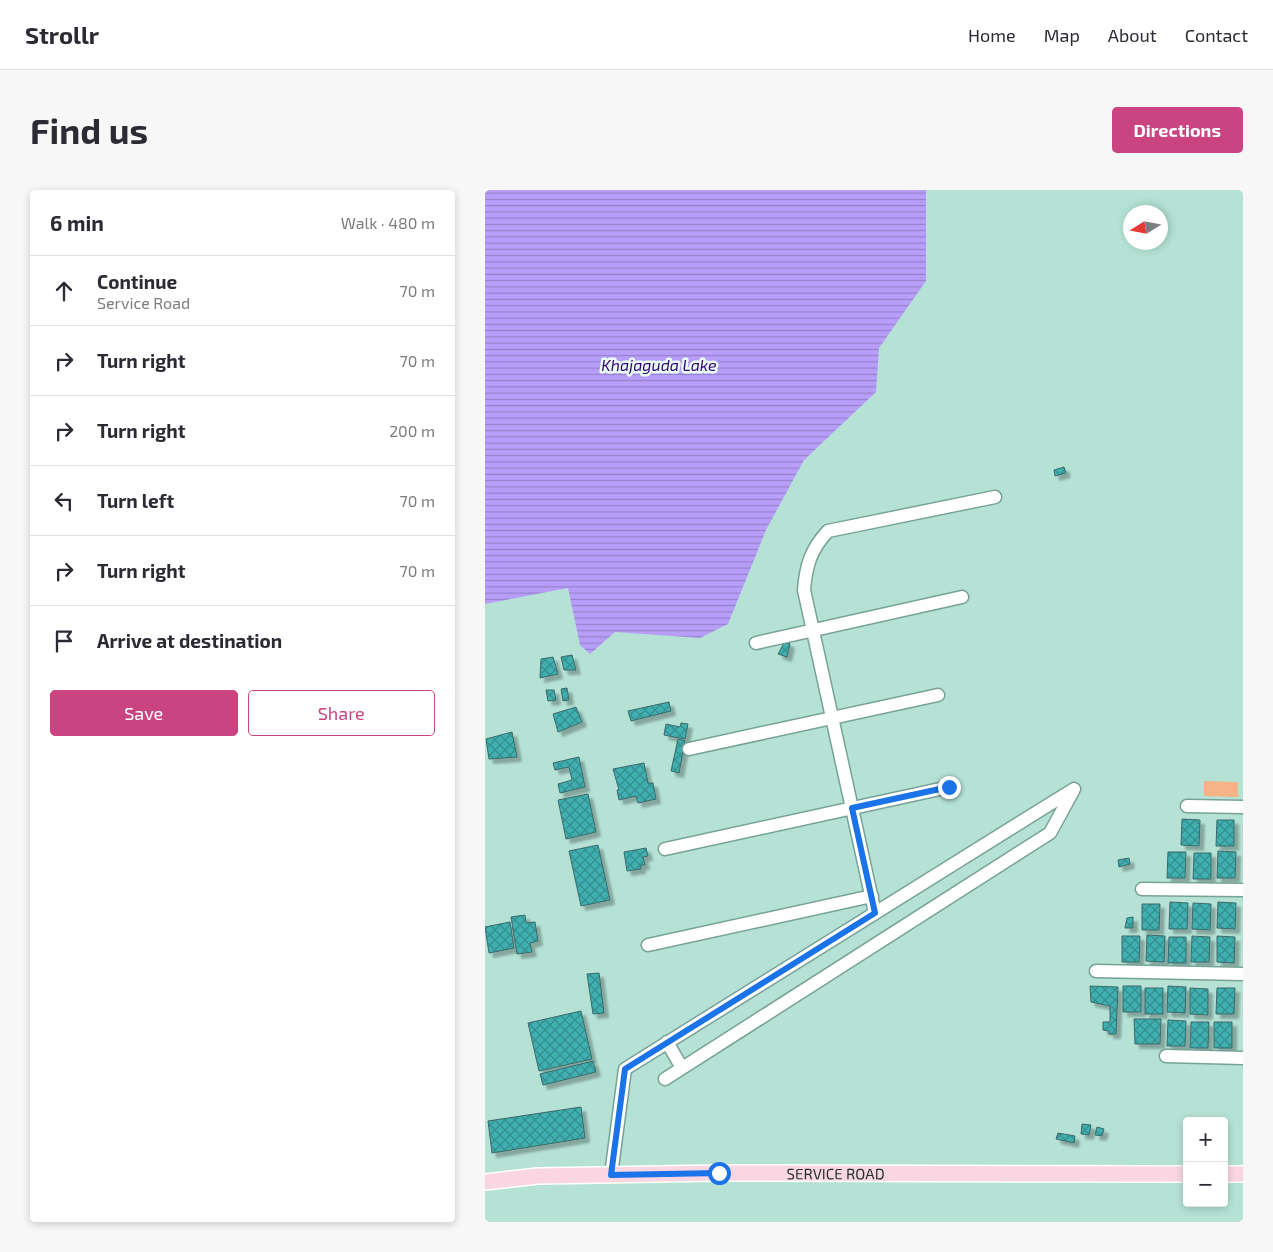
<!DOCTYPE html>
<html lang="en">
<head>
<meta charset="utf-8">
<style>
  :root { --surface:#fff; --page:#f7f7f7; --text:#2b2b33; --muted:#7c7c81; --line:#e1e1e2; --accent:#cb4482 }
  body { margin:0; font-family:"Exo 2",sans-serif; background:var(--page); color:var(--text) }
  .controls { position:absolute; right:15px; bottom:15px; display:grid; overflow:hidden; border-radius:5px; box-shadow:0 2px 8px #0003 }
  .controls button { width:45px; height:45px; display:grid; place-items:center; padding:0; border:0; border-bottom:1px solid var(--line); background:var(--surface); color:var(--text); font:25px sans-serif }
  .compass { position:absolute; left:638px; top:15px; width:45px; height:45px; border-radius:50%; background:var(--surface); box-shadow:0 2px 8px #0003; rotate:259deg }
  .stop { position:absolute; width:15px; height:15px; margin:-11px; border:4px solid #1a73e8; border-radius:50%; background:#fff }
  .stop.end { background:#1a73e8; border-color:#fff; box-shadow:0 1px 5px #0008 }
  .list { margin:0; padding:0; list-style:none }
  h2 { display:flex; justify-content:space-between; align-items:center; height:65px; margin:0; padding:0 20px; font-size:21px }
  h2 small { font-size:16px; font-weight:400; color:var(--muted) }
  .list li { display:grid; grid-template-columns:32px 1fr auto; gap:15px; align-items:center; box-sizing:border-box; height:70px; padding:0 20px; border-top:1px solid var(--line) }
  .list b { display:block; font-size:19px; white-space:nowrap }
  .list p { margin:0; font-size:16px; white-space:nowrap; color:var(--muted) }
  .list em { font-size:16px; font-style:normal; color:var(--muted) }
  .actions { display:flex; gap:10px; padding:15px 20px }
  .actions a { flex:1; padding:11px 0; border:1px solid var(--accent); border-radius:5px; text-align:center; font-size:18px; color:var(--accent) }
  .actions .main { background:var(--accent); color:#fff }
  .icon { flex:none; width:28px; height:28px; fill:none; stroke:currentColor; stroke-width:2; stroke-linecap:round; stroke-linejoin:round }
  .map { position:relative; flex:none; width:758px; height:1032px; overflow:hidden; border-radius:5px }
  header { display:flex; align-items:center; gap:30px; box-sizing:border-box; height:70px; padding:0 25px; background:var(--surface); border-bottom:1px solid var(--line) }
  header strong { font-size:24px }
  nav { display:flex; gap:28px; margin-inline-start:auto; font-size:18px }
  .intro { display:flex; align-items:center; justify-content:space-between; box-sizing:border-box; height:120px; padding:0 30px }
  h1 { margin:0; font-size:35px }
  .button { padding:12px 22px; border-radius:5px; background:var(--accent); color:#fff; font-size:18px; font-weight:700 }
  main { display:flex; gap:30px; padding:0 30px }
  aside { flex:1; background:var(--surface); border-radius:5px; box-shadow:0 2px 8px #0003 }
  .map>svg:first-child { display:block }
  .green { fill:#f5b386 }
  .water { fill:url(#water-rules) }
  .building { fill:url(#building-cross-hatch); stroke:#3b6969; filter:url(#shadow) }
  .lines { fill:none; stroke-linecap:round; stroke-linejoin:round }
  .minor-casing { stroke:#77a296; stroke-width:15 }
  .major-casing { stroke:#fff; stroke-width:18 }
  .minor { stroke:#fff; stroke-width:12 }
  .major { stroke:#fad5e2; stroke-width:15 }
  .route { stroke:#1a73e8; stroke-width:6 }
  .labels { text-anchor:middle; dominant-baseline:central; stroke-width:5; stroke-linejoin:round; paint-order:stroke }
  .street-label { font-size:15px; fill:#1e302b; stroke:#e7fdf6 }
  .water-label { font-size:16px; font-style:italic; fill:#37046e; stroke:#e7fdf6 }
</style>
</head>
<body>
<header>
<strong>Strollr</strong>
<nav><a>Home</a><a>Map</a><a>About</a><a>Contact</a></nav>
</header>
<div class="intro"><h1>Find us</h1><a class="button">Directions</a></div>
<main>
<aside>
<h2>6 min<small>Walk · 480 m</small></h2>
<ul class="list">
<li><svg class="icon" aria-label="ahead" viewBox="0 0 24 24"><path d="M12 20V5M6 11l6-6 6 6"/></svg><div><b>Continue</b><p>Service Road</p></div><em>70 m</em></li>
<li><svg class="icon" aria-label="right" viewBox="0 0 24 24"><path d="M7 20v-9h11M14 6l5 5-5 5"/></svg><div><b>Turn right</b></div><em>70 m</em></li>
<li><svg class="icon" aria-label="right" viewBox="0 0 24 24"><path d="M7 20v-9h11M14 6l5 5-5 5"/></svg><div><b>Turn right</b></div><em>200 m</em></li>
<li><svg class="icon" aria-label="left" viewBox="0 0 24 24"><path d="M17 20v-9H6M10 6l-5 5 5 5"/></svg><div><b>Turn left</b></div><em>70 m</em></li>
<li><svg class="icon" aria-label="right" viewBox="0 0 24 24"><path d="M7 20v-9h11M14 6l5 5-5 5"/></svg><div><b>Turn right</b></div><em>70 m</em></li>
<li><svg class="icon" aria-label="arrive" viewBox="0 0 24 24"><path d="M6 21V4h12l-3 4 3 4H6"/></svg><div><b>Arrive at destination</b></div></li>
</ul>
<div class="actions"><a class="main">Save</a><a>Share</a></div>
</aside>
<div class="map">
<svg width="758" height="1032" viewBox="0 0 758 1032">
  <defs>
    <pattern id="water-rules" width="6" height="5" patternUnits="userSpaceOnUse" patternTransform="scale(1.25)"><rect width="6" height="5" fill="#b89efa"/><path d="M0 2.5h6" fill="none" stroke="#9581cb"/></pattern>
    <pattern id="building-cross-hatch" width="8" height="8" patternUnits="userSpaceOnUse" patternTransform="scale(1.25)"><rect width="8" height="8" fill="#40afb0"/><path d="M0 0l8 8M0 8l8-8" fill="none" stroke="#358f8f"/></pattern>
    <filter id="shadow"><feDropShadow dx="4.5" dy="4.5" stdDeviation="1" flood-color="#0004"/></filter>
  </defs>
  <rect width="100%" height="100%" fill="#b5e2d5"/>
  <path class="green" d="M719,591L753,592V607L719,606Z"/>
  <path class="water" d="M0,0H441V91L394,158L391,202L319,270L281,340L243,434L215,448L130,442L105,464L95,455L83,398L0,414Z"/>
  <path class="building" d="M579,277L581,283L570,286L569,280Z
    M300,451L305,454L302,467L293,464Z
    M87,465L91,480H79L76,467Z
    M68,467L73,484L55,488L56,469Z
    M82,498L84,510L78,511L76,499Z
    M61,500H69L71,510L63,511Z
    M184,512L186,521L146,531L143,521Z
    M91,517L97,532L73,542L68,524Z
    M196,533L203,534L200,549L179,545L181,534L195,537Z
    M27,542L32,567L4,569L1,549Z
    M193,549L200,551L194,583L186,581Z
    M94,567L100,597L75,603L73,594L87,590L84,577L70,580L68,573Z
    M159,573L163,593H168L171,609L153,613L151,606L134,610L132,600H134L128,579Z
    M103,604L111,642L81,649L73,610Z
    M697,629L715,630L714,656L696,655Z
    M732,630H749V656H731Z
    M113,655L125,710L96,716L84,661Z
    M161,658L163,666L158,667L160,675H156V679L142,681L139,662Z
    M733,661L751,662L750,688H732Z
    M683,662H701L700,688H682Z
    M709,663H726V689H708Z
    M644,668L645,674L634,677L633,670Z
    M685,712L703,713L702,739H684Z
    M733,712L751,713L750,739L732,738Z
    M708,713L726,714L725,740L707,739Z
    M657,714H675L674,740H657Z
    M40,725L41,733L50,732L53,751L45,753L47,762L32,764L26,727Z
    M648,727V738H640L642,728Z
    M25,732L29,758L4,763L0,737Z
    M662,745L680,746L679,772L661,771Z
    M637,746H655L654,772H637Z
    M707,746L725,747L724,772H706Z
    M732,746L750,747L749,773L732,772Z
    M684,747H701V773H683Z
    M114,783L119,823L108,824L102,784Z
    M605,796L633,797L631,844H624V841L618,840V832H625V816L606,812Z
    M638,796H656V822H638Z
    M683,796L701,797L700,823L682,822Z
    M660,798H678V824H660Z
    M705,798L723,799V825L705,824Z
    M732,798H750L749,824H731Z
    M96,821L107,869L54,881L43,833Z
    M649,829H676L675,854H650Z
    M683,830L701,831L700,856H682Z
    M706,832H724L723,858H705Z
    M729,832H747V858H729Z
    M108,871L111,882L58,895L55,884Z
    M96,917L100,948L7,963L3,931Z
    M597,934L606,935L604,945L596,944Z
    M612,937L619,939L617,946L610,945Z
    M573,943L590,946L589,953L571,949Z"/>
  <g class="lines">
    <defs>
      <path id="minor" d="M271,453L477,407
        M204,559L453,505
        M702,616L758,617
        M180,659L464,597
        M657,699L758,700
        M390,723L319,400C321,375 326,359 343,341L510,307
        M163,755L387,706
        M611,781L758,784
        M182,852L197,878
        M681,866L758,868
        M180,889L565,643L588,601
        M126,985L140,879L589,599"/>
      <g id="major">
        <path d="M739,984H758"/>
        <path id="s1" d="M0,992L53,986L234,983L702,984"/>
      </g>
    </defs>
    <use href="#minor" class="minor-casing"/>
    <use href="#major" class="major-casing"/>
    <use href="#minor" class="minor"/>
    <use href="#major" class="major"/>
  </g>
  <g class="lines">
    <path class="route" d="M234,983L126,985L140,879L390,723L367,618L464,597"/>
  </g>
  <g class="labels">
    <g class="street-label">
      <text stroke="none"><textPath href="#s1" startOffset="351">SERVICE ROAD</textPath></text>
    </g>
    <g class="water-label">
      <text x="174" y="174">Khajaguda Lake</text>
    </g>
  </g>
</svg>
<div class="controls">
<button>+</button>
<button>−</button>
</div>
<svg class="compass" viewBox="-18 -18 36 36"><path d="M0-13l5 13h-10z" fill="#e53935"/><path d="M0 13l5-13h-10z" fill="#7c7c81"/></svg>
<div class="stop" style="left:234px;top:983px"></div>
<div class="stop end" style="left:464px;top:597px"></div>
</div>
</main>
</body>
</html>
